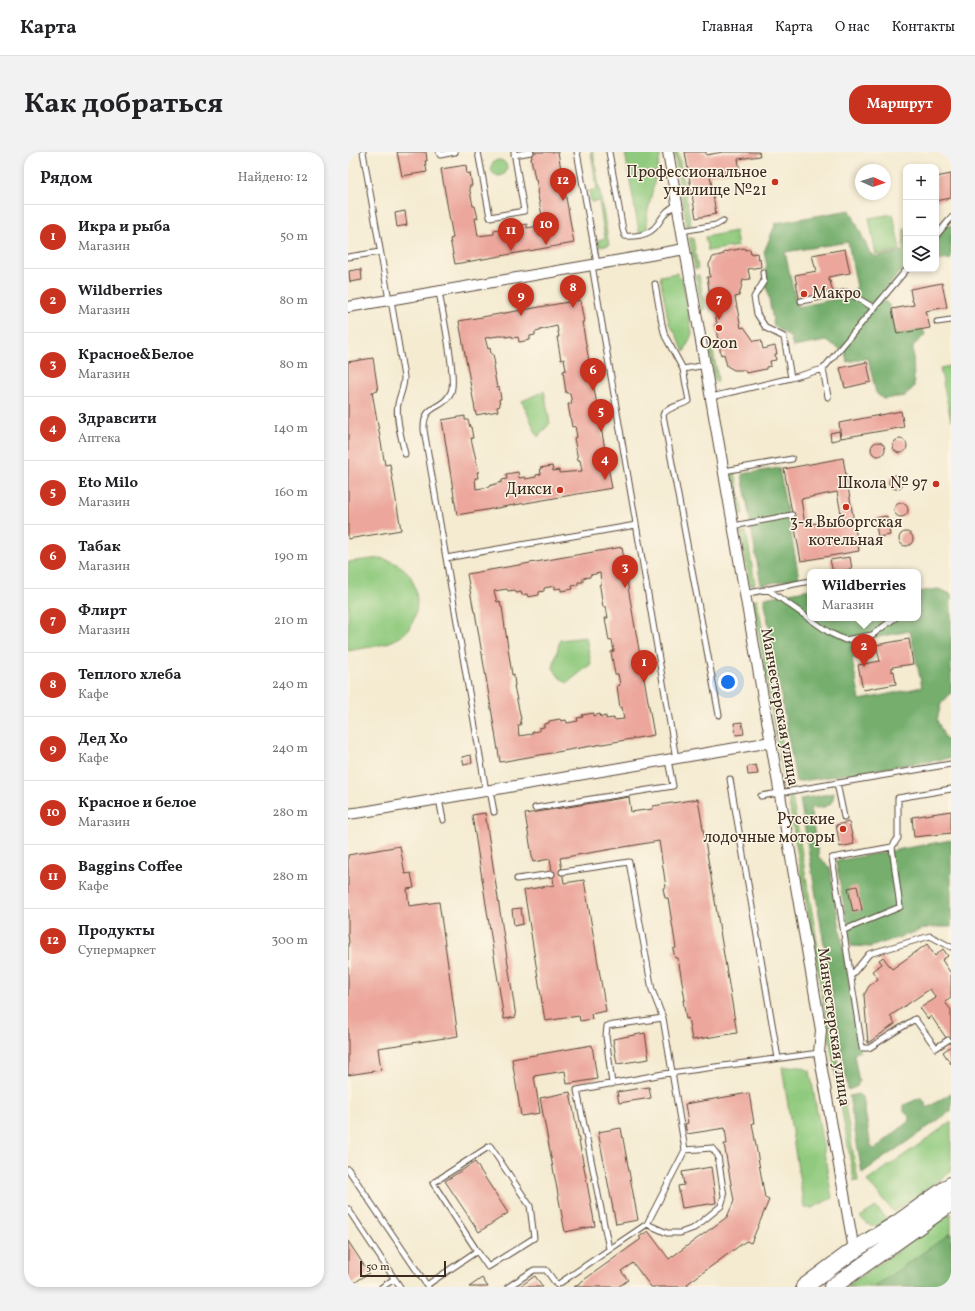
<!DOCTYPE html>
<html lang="ru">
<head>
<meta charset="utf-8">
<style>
  :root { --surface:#fff; --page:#f2f2f2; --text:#202124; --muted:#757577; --line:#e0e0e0; --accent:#c8321e }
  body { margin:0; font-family:Vollkorn,serif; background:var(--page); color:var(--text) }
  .controls { position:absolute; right:12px; top:12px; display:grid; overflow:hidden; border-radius:8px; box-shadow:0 2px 6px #0003 }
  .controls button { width:36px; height:36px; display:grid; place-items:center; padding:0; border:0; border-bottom:1px solid var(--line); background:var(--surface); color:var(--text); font:20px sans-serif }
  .compass { position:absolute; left:507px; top:12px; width:36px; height:36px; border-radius:50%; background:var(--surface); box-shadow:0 2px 6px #0003; rotate:93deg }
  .scale { position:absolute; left:12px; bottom:10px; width:86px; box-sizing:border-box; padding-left:4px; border:2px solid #3b2a1e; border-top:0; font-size:11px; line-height:14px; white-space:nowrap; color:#3b2a1e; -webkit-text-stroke:3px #fcf5e5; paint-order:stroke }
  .you { position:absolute; left:380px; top:530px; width:14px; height:14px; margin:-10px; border:3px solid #fff; border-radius:50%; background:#1a73e8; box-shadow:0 0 0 6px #1a73e833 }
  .badge { display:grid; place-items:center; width:26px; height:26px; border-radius:50%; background:var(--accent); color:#fff; font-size:13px; font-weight:700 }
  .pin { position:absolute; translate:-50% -33px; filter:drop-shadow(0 1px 2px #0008) }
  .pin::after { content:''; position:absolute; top:21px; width:14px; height:12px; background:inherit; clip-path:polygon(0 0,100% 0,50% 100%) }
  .popup { position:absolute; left:459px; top:417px; width:114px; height:52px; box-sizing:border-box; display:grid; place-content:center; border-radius:8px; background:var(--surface); filter:drop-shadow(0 1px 3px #0005); font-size:13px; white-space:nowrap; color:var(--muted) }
  .popup b { font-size:15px; color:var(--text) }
  .popup::after { content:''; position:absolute; left:50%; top:100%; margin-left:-8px; border:8px solid transparent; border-top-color:var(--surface) }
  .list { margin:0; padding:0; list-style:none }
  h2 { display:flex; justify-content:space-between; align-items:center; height:52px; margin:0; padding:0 16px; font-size:17px }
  h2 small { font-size:13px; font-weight:400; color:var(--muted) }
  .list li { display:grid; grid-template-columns:26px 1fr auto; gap:12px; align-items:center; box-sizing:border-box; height:64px; padding:0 16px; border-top:1px solid var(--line) }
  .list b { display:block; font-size:15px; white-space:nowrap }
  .list p { margin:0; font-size:13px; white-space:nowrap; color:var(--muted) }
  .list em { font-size:13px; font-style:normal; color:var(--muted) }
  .icon { flex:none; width:22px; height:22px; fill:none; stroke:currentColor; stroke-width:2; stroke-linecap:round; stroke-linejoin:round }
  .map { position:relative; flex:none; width:603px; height:1135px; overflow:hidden; border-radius:16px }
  header { display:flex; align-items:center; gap:24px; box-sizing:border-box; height:56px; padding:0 20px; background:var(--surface); border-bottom:1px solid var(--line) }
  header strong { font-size:19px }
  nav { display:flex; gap:22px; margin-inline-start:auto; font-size:14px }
  .intro { display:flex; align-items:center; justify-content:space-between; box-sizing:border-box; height:96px; padding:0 24px }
  h1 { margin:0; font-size:28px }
  .button { padding:10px 18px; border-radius:16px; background:var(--accent); color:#fff; font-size:14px; font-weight:700 }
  main { display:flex; gap:24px; padding:0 24px }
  aside { flex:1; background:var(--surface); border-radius:16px; box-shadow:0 2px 6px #0003 }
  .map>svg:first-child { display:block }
  .green { fill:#90ca7e; stroke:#667a4e }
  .forest { fill:#74ae6d; stroke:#586c46; fill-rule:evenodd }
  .building { fill:#eca69b; fill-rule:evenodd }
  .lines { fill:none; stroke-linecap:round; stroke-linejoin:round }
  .service-casing { stroke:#574739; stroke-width:7 }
  .minor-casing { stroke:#574739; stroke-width:12 }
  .primary-casing { stroke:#574739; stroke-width:18 }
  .service { stroke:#fff; stroke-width:5 }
  .minor { stroke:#fff; stroke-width:10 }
  .primary { stroke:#fff; stroke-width:16 }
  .poi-dot { fill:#c8321e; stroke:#fcf5e5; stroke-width:1.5 }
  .labels { text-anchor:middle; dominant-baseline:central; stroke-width:3; stroke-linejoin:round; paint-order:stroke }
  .poi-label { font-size:16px; fill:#3b2a1e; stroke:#fcf5e5; text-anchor:end }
  .street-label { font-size:16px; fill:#3b2a1e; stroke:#fcf5e5 }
</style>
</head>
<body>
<header>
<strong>Карта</strong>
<nav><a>Главная</a><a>Карта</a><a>О нас</a><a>Контакты</a></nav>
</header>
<div class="intro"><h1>Как добраться</h1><a class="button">Маршрут</a></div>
<main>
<aside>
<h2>Рядом<small>Найдено: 12</small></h2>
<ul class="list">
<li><span class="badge">1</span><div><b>Икра и рыба</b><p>Магазин</p></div><em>50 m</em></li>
<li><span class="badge">2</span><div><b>Wildberries</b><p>Магазин</p></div><em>80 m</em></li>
<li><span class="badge">3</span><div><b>Красное&amp;Белое</b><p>Магазин</p></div><em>80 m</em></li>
<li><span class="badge">4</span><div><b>Здравсити</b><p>Аптека</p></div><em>140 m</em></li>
<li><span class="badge">5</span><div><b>Eto Milo</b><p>Магазин</p></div><em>160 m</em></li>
<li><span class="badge">6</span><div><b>Табак</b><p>Магазин</p></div><em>190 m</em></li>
<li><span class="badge">7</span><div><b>Флирт</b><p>Магазин</p></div><em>210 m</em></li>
<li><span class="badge">8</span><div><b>Теплого хлеба</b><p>Кафе</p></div><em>240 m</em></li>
<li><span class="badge">9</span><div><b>Дед Хо</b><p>Кафе</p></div><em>240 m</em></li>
<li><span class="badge">10</span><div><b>Крaсное и белoе</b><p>Магазин</p></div><em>280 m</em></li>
<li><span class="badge">11</span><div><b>Baggins Coffee</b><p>Кафе</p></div><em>280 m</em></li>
<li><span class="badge">12</span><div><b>Продукты</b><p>Супермаркет</p></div><em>300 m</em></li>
</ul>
</aside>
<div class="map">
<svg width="603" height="1135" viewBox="0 0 603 1135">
  <rect width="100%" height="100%" fill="#fcf5e5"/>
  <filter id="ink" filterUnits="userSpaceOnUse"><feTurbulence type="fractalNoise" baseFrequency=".025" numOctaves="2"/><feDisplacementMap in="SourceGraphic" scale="8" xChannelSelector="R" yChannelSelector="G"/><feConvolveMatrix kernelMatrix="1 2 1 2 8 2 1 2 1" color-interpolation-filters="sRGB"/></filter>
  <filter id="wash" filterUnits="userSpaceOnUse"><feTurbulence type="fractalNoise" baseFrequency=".012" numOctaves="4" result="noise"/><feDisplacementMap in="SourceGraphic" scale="16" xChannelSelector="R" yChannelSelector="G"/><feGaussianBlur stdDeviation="0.9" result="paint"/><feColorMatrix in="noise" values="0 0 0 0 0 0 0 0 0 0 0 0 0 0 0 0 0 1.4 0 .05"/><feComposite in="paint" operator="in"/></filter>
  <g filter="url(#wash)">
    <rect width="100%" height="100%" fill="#f4ebd1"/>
    <path class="green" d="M243,0H245L261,93L251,95L250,88L257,86L251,49L243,50L241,39L249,37Z
      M277,0H313L299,63V79L291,80Z
      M326,0H330L343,73L339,74Z
      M143 16a8 8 0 1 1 16 0a8 8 0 1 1-16 0Z
      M545,62L552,98L528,103L521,66Z
      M387,79L390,94L360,99L357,85Z
      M341,86H345L350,117H347Z
      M329,121L332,126H334L344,182L336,200C332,192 326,176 321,172L312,124Z
      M351,123L357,157L354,158L348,124Z
      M361,194H364L370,226L369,231L366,227Z
      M603,214V268L592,216Z
      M196,239L202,271L190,285L174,249Z
      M387,320L395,363L390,364L383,321Z
      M398,380L407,432L402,433L393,381Z
      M32,406C42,408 54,413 61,422C72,439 72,465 58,480C44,494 19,495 0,499V410Z
      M409,447L442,635L437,636L405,448Z
      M238,485L243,512L219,531L211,525L205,516L212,488Z
      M444,644L510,1029H506L440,645Z
      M450,914L462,919L484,1046L464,1056H456L434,915Z
      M603,970V1020L546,1060L519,1029Z
      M528,1055L540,1068L529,1075L519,1072L512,1065Z
      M603,1061V1135H498Z"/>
    <path class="forest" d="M502,58L522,101L528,105L555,99L556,77L558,76V114L532,144L541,153L546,180L575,177L577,183L565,194L566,235L557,244L535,247L528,241L520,206L499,210L497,200L479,189L445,195L443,186L426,174L416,121L419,114L416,100L428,71ZM500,90L509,135L498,145L449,155L437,100Z
      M603,73V107L588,109V78Z
      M431,316L451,426L413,433L394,322Z
      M462,437V466H570V440L590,437L603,442V541L593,552L589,568L598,588L603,587V606L448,630L416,446ZM562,479L574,535L512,548L504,507L511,505L508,489Z
      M486,641C485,656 475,656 462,656L471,706L482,716L512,899L506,902L511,930L508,935L500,938L452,647Z
      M603,688V775H582L522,795L503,794L488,709Z
      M603,941V959L514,1021L501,944L510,942L515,946L523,995L527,997L562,968L560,963L556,960V953L572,946L577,950L579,956Z
      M603,1081V1135H526Z"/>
    <g id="blocks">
      <path class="building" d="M49,0H78L79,9H77L79,20L54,24Z
        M183,0H210L226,91L107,112L102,87L105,86L93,17L118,13L119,22L122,21L124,34H121L125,54H127L130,66H127L130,84L146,82V78L156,76V74L168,72L169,74L179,72V76L196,73L189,39L190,38L188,27H187L183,6H184Z
        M337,0H358V3L375,0H411L412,4L390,7L392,18L362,23L368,62L348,66Z
        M603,22V46L588,49V25Z
        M57,59L59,73L49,75L47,61Z
        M396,96L397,98L402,97L403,102L409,101L410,107L412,106L413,115L400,117L402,127L395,128L391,144L387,145L393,176L396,175L406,189L413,188L415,197L427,194L429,202H427L428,208L422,209L423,214L418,215V217L398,221L397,218H386L379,214L376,202L373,203L367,173L369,172L366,155L364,156L359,125H362L361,112L365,105L376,102V100Z
        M497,97L502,121L480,125L481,129H482L485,141L451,147L447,123L469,119L468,115H467L464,103Z
        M13,117L14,128L2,130L1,119Z
        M594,131L599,155L577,159L578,163H579L582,176L549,182L544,157L566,153L565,149H564L562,137Z
        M232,148L236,170H234L264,336L109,363L94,268L117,264V268H120L122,275H123L125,286H123L125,295L131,320H129L130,326H127L128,337L141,335V334L154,330V328L159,327L158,322L170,320L171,326L177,325V327L188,325V323L193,322L192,316L204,314L205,319L211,318V321L234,319L232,308H230L226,286L229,285L227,274L224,275L220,252H224L222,241H218L215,219L218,218L216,207L213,208L209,185H211L209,174L192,178V179L187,180V183L182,184V188L171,190L170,185L165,186L164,184L158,185V184H150L137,186L140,197L142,196L143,202H145L147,213L145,214L149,236L151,235L153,247H151L152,254L149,255L150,259L128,263L111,169Z
        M25,206L30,239L24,240L37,313L42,312L53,378L0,387V210Z
        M519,210L523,230L497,236L492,216Z
        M553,259L556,275L493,286L491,271Z
        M491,279L492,287L483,289L482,281Z
        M545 294a7 7 0 1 1 14 0a7 7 0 1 1-14 0Z
        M523 297a7 7 0 1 1 14 0a7 7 0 1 1-14 0Z
        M495,306L511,399L453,409L436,317ZM489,340L494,367L457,373L453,347Z
        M541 330a7 7 0 1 1 14 0a7 7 0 1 1-14 0Z
        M546 358a7 7 0 1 1 14 0a7 7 0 1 1-14 0Z
        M539,364L542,383L530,385L527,366Z
        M551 387a7 7 0 1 1 14 0a7 7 0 1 1-14 0Z
        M274,395L281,441L306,583L152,610L127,460H126L119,422ZM252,421L253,432L251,433L252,435L255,455H258L260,466H257L261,489L264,488L266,499L263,500L267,522H270L272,533L269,534L272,556L274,555L276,567L266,568V566L258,567V564L253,565L252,562L246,564V561L234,563L235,565L229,566L230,569L219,571L218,568L213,569L212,567L201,569V571L196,572V575L191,576V579L184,580V582L171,584L170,573H173L172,567H173L166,534H167L166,525V522L164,523L154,455H153L152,449L149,450L146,439L159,437L160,439L167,438L168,441L173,440L174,443L179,442L180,445L191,443V440L196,439V436L207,434V437L213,436V439L225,437L224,434L230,433V430H235V426L242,425V423Z
        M502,405L504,417L485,420L482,408Z
        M561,487L565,512L544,515V520L546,519L548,532L515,538L510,513L532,509L528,493Z
        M394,570L396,582L388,583L386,571Z
        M123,603L124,611L116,613L114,605Z
        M408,613L410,622L400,623L399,615Z
        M281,645L283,660L305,657V654L350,647L389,881L344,888L340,866L338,867L335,848H337L330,806H327L325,797L328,796L320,746H317L315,736L318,735L311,689L212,706L216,731L236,728L258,859L243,862L244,867L232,869L231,864L197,869L176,738L206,733L202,707L185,710L177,662Z
        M603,659V681L566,685L564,665Z
        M137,661L168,865L156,867L124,663Z
        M501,670L506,692L492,695L488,673Z
        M52,694L57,722L63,721L66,736L59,737L61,754L91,750L110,884L30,896L33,918L0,923V791H1L0,782V703Z
        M509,734L514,758L505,760L500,736Z
        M173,756L175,772L166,774L164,757Z
        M579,792L587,804L595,797L600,804L594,808L602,820L603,819V846L597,850L603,858V893L583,864L580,867L572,856L588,846L582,837L542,864L547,872L520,891L516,843L521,834L530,827L524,819L534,812L531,808L535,805L544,817Z
        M297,881L301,907L269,912L265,887Z
        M244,893L249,927L219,932L217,919L186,924L192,961L173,964L164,907Z
        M603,894V912L595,900Z
        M301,935L303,946L271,951L269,940Z
        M222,940L247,1074L217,1080L192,946Z
        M401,941L406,971H404L417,1046L421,1048L403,1091L398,1089L339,1132L340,1134L339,1135H303L285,1111L273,1119L280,1128L270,1135H226L293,1087L291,1085L300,1079L321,1107L379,1065L386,1049L376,992H379L377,976L339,982L337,972L340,971L337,952Z
        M273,976L290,1068L268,1072L250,980Z
        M127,1010L160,1061L131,1080L97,1029Z
        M363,1015L368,1051L334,1056L330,1034L336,1033L334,1020Z
        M0,1089L21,1121L0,1135Z
        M187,1124L195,1135H171Z
        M134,1126L140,1135H121Z"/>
    </g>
  </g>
  <g filter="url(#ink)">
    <use href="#blocks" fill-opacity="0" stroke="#574739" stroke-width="1"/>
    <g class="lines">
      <defs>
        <path id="service" d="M15,0L41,148
          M91,0L92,3L107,0
          M130,0L142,65L176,59L166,0
          M229,0L249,112
          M261,0L275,78L277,84C283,85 288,84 293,83C315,78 310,59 330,53
          M166,3L183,0
          M334,79L368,73L375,69
          M588,84L603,66
          M0,105L32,100
          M244,113L328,607
          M415,120L416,129L406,145L409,162L418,176L436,185L443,226
          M307,132L314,172L317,184L335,217L358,213
          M91,140C94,158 109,226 103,240C94,260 75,250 76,278L138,639
          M43,148L56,225C56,237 52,241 50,252C47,264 54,289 57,302
          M453,149L499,140L526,156
          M589,170L603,168
          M335,217L341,249C334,253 317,256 315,263L371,563
          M475,217L480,245
          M363,245L443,226L475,217L559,117
          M376,319L444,307
          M385,374L444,363
          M98,406L288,373
          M419,437L482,481L497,488L524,483L547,466
          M396,442L462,429
          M382,627L430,906
          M489,631L496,665
          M142,638L146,660
          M413,644L603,612
          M91,647L95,668
          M187,656L325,634L320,608
          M169,727L204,722
          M496,778L552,755L544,695
          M503,824L521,802L582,784L603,795
          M600,888L588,896L567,867L521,896H514L484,706L544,695L550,686V646L603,637
          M264,932L258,884L259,874L315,866
          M0,1017L80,1135
          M0,1057L52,1135
          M299,1072L319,1081H332L346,1076L373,1054L376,1044L370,1004L364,996L337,998
          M261,1097L229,938L315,922L471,901
          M79,1133L129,1099L85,1031L142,994L182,1054L186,1086L140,1115L129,1099
          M34,1135L46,1127
          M160,1135L186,1118H198L209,1133L299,1072L337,998L315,866L304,838L281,710L214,720"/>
        <path id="minor" d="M320,0L473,878L471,901L506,1098L508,1101
          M0,155L337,97
          M0,662L21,659L423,590"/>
        <path id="primary" d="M456,1135L506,1098L548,1072L603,1033
          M484,1135L603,1051"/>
      </defs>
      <use href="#service" class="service-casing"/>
      <use href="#minor" class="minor-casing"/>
      <use href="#primary" class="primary-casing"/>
      <use href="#service" class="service"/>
      <use href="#minor" class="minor"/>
      <use href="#primary" class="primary"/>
    </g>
  </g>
  <g class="poi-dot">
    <circle cx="427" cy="30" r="4"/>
    <circle cx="456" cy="142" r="4"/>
    <circle cx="371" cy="176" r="4"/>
    <circle cx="588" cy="332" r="4"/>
    <circle cx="212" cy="338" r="4"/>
    <circle cx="498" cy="355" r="4"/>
    <circle cx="495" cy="677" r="4"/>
  </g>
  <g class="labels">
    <g class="poi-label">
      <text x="419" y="21">Профессиональное<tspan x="419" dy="18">училище №21</tspan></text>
      <text x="464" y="142" text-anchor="start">Макро</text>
      <text x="371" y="192" text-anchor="middle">Ozon</text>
      <text x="580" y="332">Школа № 97</text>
      <text x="204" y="338">Дикси</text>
      <text x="498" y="371" text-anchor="middle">3-я Выборгская<tspan x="498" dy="18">котельная</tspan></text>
      <text x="487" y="668">Русские<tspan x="487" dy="18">лодочные моторы</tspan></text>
    </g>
    <g class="street-label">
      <text transform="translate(431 555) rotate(80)">Манчестерская улица</text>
      <text transform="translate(485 875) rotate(82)">Манчестерская улица</text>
    </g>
  </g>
</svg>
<div class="controls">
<button>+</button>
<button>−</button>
<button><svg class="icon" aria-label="layers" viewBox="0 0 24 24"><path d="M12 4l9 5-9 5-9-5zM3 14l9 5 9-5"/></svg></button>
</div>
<svg class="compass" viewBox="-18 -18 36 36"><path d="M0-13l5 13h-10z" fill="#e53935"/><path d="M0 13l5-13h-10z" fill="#757577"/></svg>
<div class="scale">50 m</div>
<div class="you"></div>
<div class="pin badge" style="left:296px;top:531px">1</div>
<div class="pin badge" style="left:516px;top:515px">2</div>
<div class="popup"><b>Wildberries</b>Магазин</div>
<div class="pin badge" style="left:277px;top:436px">3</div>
<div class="pin badge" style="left:257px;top:328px">4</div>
<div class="pin badge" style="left:253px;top:280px">5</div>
<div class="pin badge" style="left:245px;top:239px">6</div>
<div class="pin badge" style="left:371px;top:168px">7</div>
<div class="pin badge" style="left:225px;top:156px">8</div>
<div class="pin badge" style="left:173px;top:164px">9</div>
<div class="pin badge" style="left:198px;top:93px">10</div>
<div class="pin badge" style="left:163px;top:99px">11</div>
<div class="pin badge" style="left:215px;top:49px">12</div>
</div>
</main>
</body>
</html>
